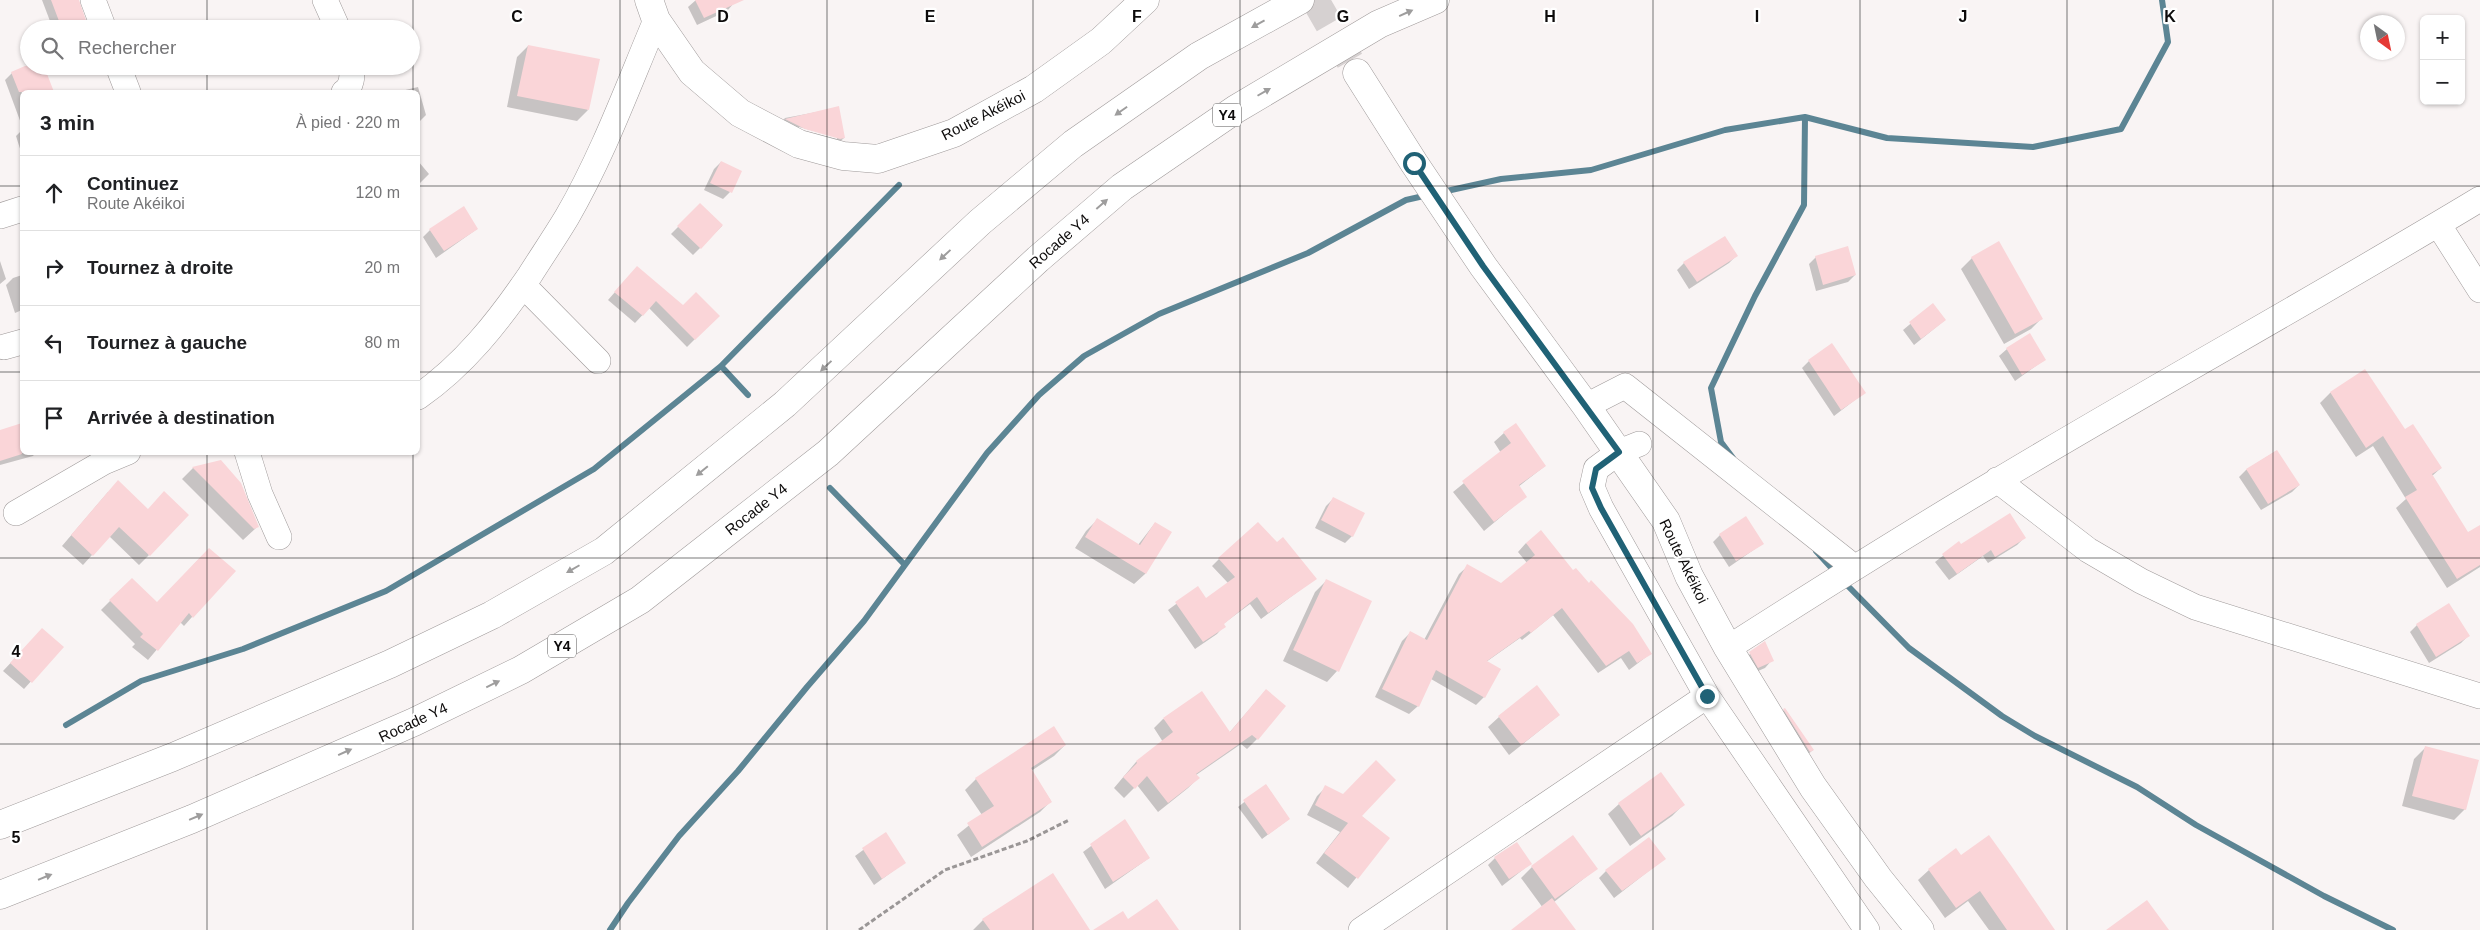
<!DOCTYPE html>
<html lang="fr">
<head>
<meta charset="utf-8">
<style>
  :root { --surface:#fff; --page:#f2f2f2; --text:#202124; --muted:#757577; --line:#e0e0e0 }
  body { margin:0; font-family:Arial,sans-serif; background:var(--page); color:var(--text) }
  .controls { position:absolute; right:15px; top:15px; display:grid; overflow:hidden; border-radius:8px; box-shadow:0 1px 4px #0004 }
  .controls button { width:45px; height:45px; display:grid; place-items:center; padding:0; border:0; border-bottom:1px solid var(--line); background:var(--surface); color:var(--text); font:25px sans-serif }
  .compass { position:absolute; left:2360px; top:15px; width:45px; height:45px; border-radius:50%; background:var(--surface); box-shadow:0 1px 4px #0004; rotate:147deg }
  .stop { position:absolute; width:15px; height:15px; margin:-11px; border:4px solid #206276; border-radius:50%; background:#fff }
  .stop.end { background:#206276; border-color:#fff; box-shadow:0 1px 5px #0008 }
  .list { margin:0; padding:0; list-style:none }
  h2 { display:flex; justify-content:space-between; align-items:center; height:65px; margin:0; padding:0 20px; font-size:21px }
  h2 small { font-size:16px; font-weight:400; color:var(--muted) }
  .list li { display:grid; grid-template-columns:32px 1fr auto; gap:15px; align-items:center; box-sizing:border-box; height:75px; padding:0 20px; border-top:1px solid var(--line) }
  .list b { display:block; font-size:19px; white-space:nowrap }
  .list p { margin:0; font-size:16px; white-space:nowrap; color:var(--muted) }
  .list em { font-size:16px; font-style:normal; color:var(--muted) }
  .icon { flex:none; width:28px; height:28px; fill:none; stroke:currentColor; stroke-width:2; stroke-linecap:round; stroke-linejoin:round }
  .map { position:relative; flex:none; width:2480px; height:930px; overflow:hidden }
  .search { position:absolute; background:var(--surface); box-shadow:0 1px 4px #0004; left:20px; top:20px; width:400px; height:55px; display:flex; align-items:center; gap:12px; box-sizing:border-box; padding:0 18px; border-radius:28px; color:var(--muted); font-size:19px }
  .panel { position:absolute; background:var(--surface); box-shadow:0 1px 4px #0004; left:20px; top:90px; width:400px; height:365px; border-radius:8px }
  .map>svg:first-child { display:block }
  .shadow { fill:#0003; fill-rule:evenodd }
  .lines { fill:none; stroke-linecap:round; stroke-linejoin:round }
  .stream { stroke:#5c8594; stroke-width:6 }
  .building { fill:#fad5d8 }
  .tertiary-tunnel { stroke:#d6d1d1; stroke-width:28; stroke-dasharray:28 14; stroke-linecap:butt }
  .minor-casing { stroke:#9f9a9a; stroke-width:26 }
  .tertiary-casing { stroke:#9f9a9a; stroke-width:29 }
  .trunk-casing { stroke:#9f9a9a; stroke-width:29 }
  .path { stroke:#9a9696; stroke-width:3; stroke-dasharray:5 2.5; stroke-linecap:butt }
  .minor { stroke:#fff; stroke-width:25 }
  .tertiary { stroke:#fff; stroke-width:28 }
  .trunk { stroke:#fff; stroke-width:28 }
  .oneway { fill:#9e9d9d }
  .route { stroke:#206276; stroke-width:6 }
  .grid { fill:none; stroke:#0d0b0b; stroke-width:1; stroke-opacity:0.55 }
  .labels { text-anchor:middle; dominant-baseline:central; stroke-width:4.5; stroke-linejoin:round; paint-order:stroke }
  .shield { fill:#fff; stroke:#565454; stroke-width:1 }
  .shield-label { font-size:14px; font-weight:bold; fill:#0d0b0b }
  .street-label { font-size:15px; fill:#0d0b0b; stroke:#fff }
  .grid-label { font-size:16px; text-anchor:middle; font-weight:bold; fill:#0d0b0b; stroke:#fff; stroke-width:4.5; stroke-linejoin:round; paint-order:stroke }
</style>
</head>
<body>
<div class="map">
<svg width="2480" height="930" viewBox="0 0 2480 930">
  <rect width="100%" height="100%" fill="#f9f4f4"/>
  <path class="shadow" d="M42,0H78L87,29H53Z
    M696,0H733L734,3L727,11L697,25L688,7Z
    M528,46L588,110L577,121L507,107L517,57Z
    M43,66L52,92H22V126L5,80L12,73Z
    M418,87L426,115L418,123V92H397Z
    M838,108L844,138L836,145L779,125L785,118ZM799,127L837,137V139L798,129Z
    M22,130V155L16,136Z
    M418,161L429,174L418,185Z
    M721,162L730,192L723,199L704,190L714,169Z
    M700,205L722,226L693,255L671,234Z
    M477,229L436,258L423,237L430,230Z
    M1736,256L1729,263L1689,289L1677,270L1684,263Z
    M1816,257L1855,275L1848,282L1816,291L1809,264Z
    M1972,258L2042,318L2031,329L2004,344L1961,269Z
    M0,261L6,279L0,284Z
    M22,275V310L15,313L6,285L13,278Z
    M630,275L683,307L718,316L687,347L649,308L635,323L608,300Z
    M1933,305L1945,320L1914,345L1903,330Z
    M2007,349L2044,360L2015,381L1999,356Z
    M1809,361L1864,393L1834,416L1802,368Z
    M2365,371L2405,431L2441,468L2432,476L2468,534L2480,526V567L2447,588L2396,508L2406,499L2373,446L2356,457L2320,403L2330,393Z
    M22,425V452H36L33,456L0,465V431Z
    M1504,433L1545,466L1518,487L1525,497L1484,531L1453,492L1501,453L1494,442Z
    M2276,451L2299,485L2292,492L2261,510L2239,477L2246,470Z
    M220,461L257,527L243,540L182,479L193,468Z
    M108,492L149,555L139,565L109,536L83,565L62,546Z
    M1333,499L1352,536L1345,543L1315,528L1326,506Z
    M1097,520L1138,545L1155,523L1170,533L1145,574L1134,584L1075,548L1086,531Z
    M1720,535L1762,544L1729,567L1713,542Z
    M2024,538L2017,545L1988,563L1983,556L1949,580L1935,562L1959,543L1961,545Z
    M1526,543L1573,572L1650,654L1629,670L1621,658L1598,673L1553,615L1522,640L1520,638L1486,662L1484,697L1476,705L1431,679L1418,706L1409,714L1375,697L1402,641L1410,633L1424,640L1459,574L1468,566L1501,584L1527,563L1518,552Z
    M1276,544L1315,579L1261,619L1250,604L1223,624L1224,626L1217,634L1195,649L1168,610L1198,588L1206,600L1228,583L1212,566L1219,559Z
    M200,558L192,617L184,626L180,622L148,660L132,647L135,644L101,610L132,579L157,604Z
    M1326,581L1337,671L1327,682L1283,661L1315,592Z
    M2417,625L2468,636L2461,643L2429,663L2410,632Z
    M35,637L62,647L24,689L3,671Z
    M1765,643L1772,660L1765,668L1751,674L1742,660Z
    M1266,690L1284,706L1257,739L1247,749L1241,744L1196,775L1198,778L1188,788L1158,812L1137,785L1124,798L1114,788L1136,762L1163,742L1154,728L1163,719L1229,733Z
    M1785,709L1813,750L1807,755L1781,713Z
    M1559,715L1509,755L1488,727L1499,717Z
    M1065,745L1054,756L1031,771L1051,801L1040,812L971,857L957,835L982,815L965,790L976,779Z
    M2425,748L2465,809L2454,820L2402,806L2414,759Z
    M1266,785L1289,819L1262,839L1238,807Z
    M1326,787L1388,838L1348,888L1316,863L1340,832L1307,815L1317,796Z
    M1619,804L1683,805L1672,816L1630,846L1608,814Z
    M1125,821L1149,858L1105,889L1083,852Z
    M885,834L904,863L874,885L855,856Z
    M1961,857L2054,930H1989L1968,901L1945,918L1918,880L1929,870Z
    M1495,858L1530,864L1502,886L1488,865Z
    M1664,859L1614,898L1599,878L1606,871Z
    M1532,867L1596,869L1554,902L1575,930H1513L1543,908L1521,878Z
    M983,920L1045,930H973Z"/>
  <g class="lines">
    <path class="stream" d="M1442,192L1501,179L1591,170L1725,130L1805,117L1887,138L2033,147L2121,129L2168,42L2162,0
      M721,366L748,395
      M1733,458L1721,442L1711,388L1755,296L1804,205L1805,117
      M830,488L905,565
      M1816,551L1836,573
      M1843,581L1909,648L2002,716L2035,736L2137,787L2196,825L2324,896L2393,930
      M66,725L141,681L243,649L386,591L594,469L721,366L899,185
      M610,930L628,903L679,836L738,771L807,687L864,621L987,453L1039,395L1084,356L1159,314L1308,253L1406,200L1428,195"/>
  </g>
  <path class="building" d="M51,0H79L89,29H62Z
    M695,0H744L704,18Z
    M528,45L600,59L589,110L517,96Z
    M25,66H44L54,92H19L11,72Z
    M839,106L845,138L840,139L805,129L785,119Z
    M721,161L742,171L732,193L710,183Z
    M700,203L723,225L701,249L677,226Z
    M464,206L478,229L444,251L429,229Z
    M1725,236L1738,256L1697,282L1683,262Z
    M1999,241L2043,319L2015,334L1971,257Z
    M1848,246L1856,275L1823,285L1815,256Z
    M637,266L683,305L696,292L720,316L695,340L656,301L643,316L614,292Z
    M1933,303L1946,320L1921,339L1909,322Z
    M2030,333L2046,360L2022,375L2006,348Z
    M1832,343L1866,393L1841,410L1808,360Z
    M2365,369L2405,429L2413,424L2442,468L2432,474L2468,532L2480,525V565L2457,579L2405,497L2417,490L2383,436L2366,448L2330,392Z
    M22,423V454L0,461V430Z
    M1516,423L1546,466L1519,485L1527,497L1494,522L1462,481L1511,443L1503,432Z
    M2277,450L2300,485L2268,504L2246,469Z
    M221,460L241,483L259,527L254,529L192,467Z
    M118,480L148,509L164,491L189,515L150,556L119,527L93,556L71,535Z
    M1333,497L1365,513L1353,537L1321,520Z
    M2010,513L2026,538L1995,557L1991,550L1957,574L1942,554L1959,541L1961,544Z
    M1746,516L1764,544L1736,561L1719,534Z
    M1097,518L1140,545L1155,522L1172,532L1146,574L1085,537Z
    M1258,522L1277,542L1283,537L1317,579L1268,613L1257,597L1224,624L1226,627L1203,642L1175,602L1198,586L1206,598L1235,577L1218,558Z
    M1541,530L1573,570L1576,568L1589,583L1591,580L1633,624L1652,654L1637,663L1629,651L1606,666L1562,608L1531,633L1529,631L1487,661L1501,669L1485,698L1436,670L1419,707L1382,689L1410,631L1427,640L1467,564L1501,583L1535,555L1526,543Z
    M209,548L236,571L193,618L189,613L158,651L140,637L143,634L109,600L132,578L157,602Z
    M1326,579L1372,601L1339,672L1293,650Z
    M2449,603L2470,636L2436,657L2416,624Z
    M42,628L64,647L32,683L10,663Z
    M1765,641L1774,661L1758,668L1749,652Z
    M1537,685L1560,715L1521,745L1498,716Z
    M1266,689L1286,706L1258,740L1252,735L1196,774L1200,778L1168,803L1147,776L1135,789L1123,777L1137,763L1136,761L1173,732L1163,718L1202,691L1230,732Z
    M1785,708L1814,750L1810,752L1783,709Z
    M1054,726L1066,745L1031,768L1052,802L982,847L967,823L994,806L975,778Z
    M2425,746L2479,760L2466,810L2412,796Z
    M1376,760L1396,780L1362,816L1390,838L1358,879L1324,853L1348,823L1315,805L1325,785L1343,794Z
    M1661,772L1685,805L1641,836L1618,803Z
    M1266,784L1290,819L1268,835L1243,800Z
    M1125,819L1150,858L1113,882L1090,844Z
    M886,832L906,863L882,879L862,848Z
    M1573,835L1598,869L1555,899L1531,866Z
    M1989,835L2012,867L2055,930H2007L1980,891L1956,908L1928,869L1956,848L1961,855Z
    M1649,837L1666,859L1622,891L1605,870Z
    M1517,842L1532,864L1509,879L1494,857Z
    M1053,873L1090,930H990L982,919Z
    M1552,898L1576,930H1511Z
    M1157,899L1179,930H1093L1123,911L1128,919Z
    M2147,900L2169,930H2106Z"/>
  <g class="lines">
    <path class="tertiary-tunnel" d="M1315,0L1357,73"/>
    <defs>
      <path id="minor" d="M93,0L104,29
        M325,0L338,29
        M118,66L128,92
        M344,92C352,87 353,75 351,66
        M0,216L22,209
        M2438,224L2480,290
        M523,285L598,361
        M4,347L22,342
        M418,397C464,365 498,322 530,275C542,256 555,237 567,217C603,155 628,86 656,20
        M1586,406L1625,386L1854,567
        M1639,444L1619,452L1596,469L1592,487L1601,508L1707,696
        M247,452L260,494L279,537
        M1997,480L2088,550L2141,581L2195,607L2480,696
        M16,513L104,462L128,452
        M1728,648C1817,591 1906,535 1997,481C2157,385 2321,295 2480,199
        M1361,930L1707,696L1867,930"/>
      <path id="tertiary" d="M649,0L656,20L692,72L740,113L799,144L843,156L878,159L954,133L1034,89L1101,41L1145,0
        M1357,73L1414,163L1483,266L1586,406L1666,521L1689,576L1728,648L1813,787L1878,878L1920,930"/>
      <path id="trunk" d="M0,825L173,757L390,664L492,615L604,551L785,404L980,222L1073,144L1199,56L1300,0
        M0,895L192,819L414,722L521,670L640,600L828,453L1038,259L1122,187L1236,109L1379,24L1435,0"/>
    </defs>
    <use href="#minor" class="minor-casing"/>
    <use href="#tertiary" class="tertiary-casing"/>
    <use href="#trunk" class="trunk-casing"/>
    <path class="path" d="M859,930L945,870L1027,841L1069,820"/>
    <use href="#minor" class="minor"/>
    <use href="#tertiary" class="tertiary"/>
    <use href="#trunk" class="trunk"/>
  </g>
  <defs><path id="oneway-solid" d="M-6-.8H1V-3.2L6.5 0L1 3.2V.8H-6Z" transform="scale(1.25)"/></defs>
  <g class="oneway">
    <use href="#oneway-solid" transform="translate(1406 13) rotate(-24)"/>
    <use href="#oneway-solid" transform="translate(1258 24) rotate(151)"/>
    <use href="#oneway-solid" transform="translate(1264 92) rotate(-30)"/>
    <use href="#oneway-solid" transform="translate(1121 111) rotate(145)"/>
    <use href="#oneway-solid" transform="translate(1102 204) rotate(-41)"/>
    <use href="#oneway-solid" transform="translate(945 255) rotate(137)"/>
    <use href="#oneway-solid" transform="translate(826 366) rotate(137)"/>
    <use href="#oneway-solid" transform="translate(702 471) rotate(141)"/>
    <use href="#oneway-solid" transform="translate(573 569) rotate(150)"/>
    <use href="#oneway-solid" transform="translate(493 684) rotate(-26)"/>
    <use href="#oneway-solid" transform="translate(345 752) rotate(-24)"/>
    <use href="#oneway-solid" transform="translate(196 817) rotate(-23)"/>
    <use href="#oneway-solid" transform="translate(45 877) rotate(-22)"/>
  </g>
  <g class="lines">
    <path class="route" d="M1414,163L1483,266L1619,452L1596,469L1592,488L1601,508L1707,696"/>
  </g>
  <path class="grid" d="M207,0V29M413,0V92M620,0V930M827,0V930M1033,0V930M1240,0V930M1447,0V930M1653,0V930M1860,0V930M2067,0V930M2273,0V930M207,66V92M0,186H22M418,186H2480M0,372H22M418,372H2480M207,452V930M413,452V930M0,558H2480M0,744H2480"/>
  <g class="labels">
    <g class="shield">
      <rect x="1213" y="103.5" width="28" height="23" rx="4"/>
      <rect x="548" y="634.5" width="28" height="23" rx="4"/>
    </g>
    <g class="shield-label">
      <text x="1227" y="115">Y4</text>
      <text x="562" y="646">Y4</text>
    </g>
    <g class="street-label">
      <text transform="translate(983 115) rotate(-27)">Route Akéikoi</text>
      <text transform="translate(1059 241) rotate(-41)">Rocade Y4</text>
      <text transform="translate(756 509) rotate(-38)">Rocade Y4</text>
      <text transform="translate(1684 561) rotate(64)">Route Akéikoi</text>
      <text transform="translate(413 722) rotate(-25)">Rocade Y4</text>
    </g>
  </g>
  <g class="grid-label">
    <text x="517" y="22">C</text>
    <text x="723" y="22">D</text>
    <text x="930" y="22">E</text>
    <text x="1137" y="22">F</text>
    <text x="1343" y="22">G</text>
    <text x="1550" y="22">H</text>
    <text x="1757" y="22">I</text>
    <text x="1963" y="22">J</text>
    <text x="2170" y="22">K</text>
    <text x="16" y="657">4</text>
    <text x="16" y="843">5</text>
  </g>
</svg>
<div class="controls">
<button>+</button>
<button>−</button>
</div>
<svg class="compass" viewBox="-18 -18 36 36"><path d="M0-13l5 13h-10z" fill="#e53935"/><path d="M0 13l5-13h-10z" fill="#757577"/></svg>
<div class="stop" style="left:1414px;top:163px"></div>
<div class="stop end" style="left:1707px;top:696px"></div>
<div class="search"><svg class="icon" aria-label="search" viewBox="0 0 24 24"><circle cx="10" cy="10" r="6"/><path d="M15 15l6 6"/></svg>Rechercher</div>
<section class="panel">
<h2>3 min<small>À pied · 220 m</small></h2>
<ul class="list">
<li><svg class="icon" aria-label="ahead" viewBox="0 0 24 24"><path d="M12 20V5M6 11l6-6 6 6"/></svg><div><b>Continuez</b><p>Route Akéikoi</p></div><em>120 m</em></li>
<li><svg class="icon" aria-label="right" viewBox="0 0 24 24"><path d="M7 20v-9h11M14 6l5 5-5 5"/></svg><div><b>Tournez à droite</b></div><em>20 m</em></li>
<li><svg class="icon" aria-label="left" viewBox="0 0 24 24"><path d="M17 20v-9H6M10 6l-5 5 5 5"/></svg><div><b>Tournez à gauche</b></div><em>80 m</em></li>
<li><svg class="icon" aria-label="arrive" viewBox="0 0 24 24"><path d="M6 21V4h12l-3 4 3 4H6"/></svg><div><b>Arrivée à destination</b></div></li>
</ul>
</section>
</div>
</body>
</html>
